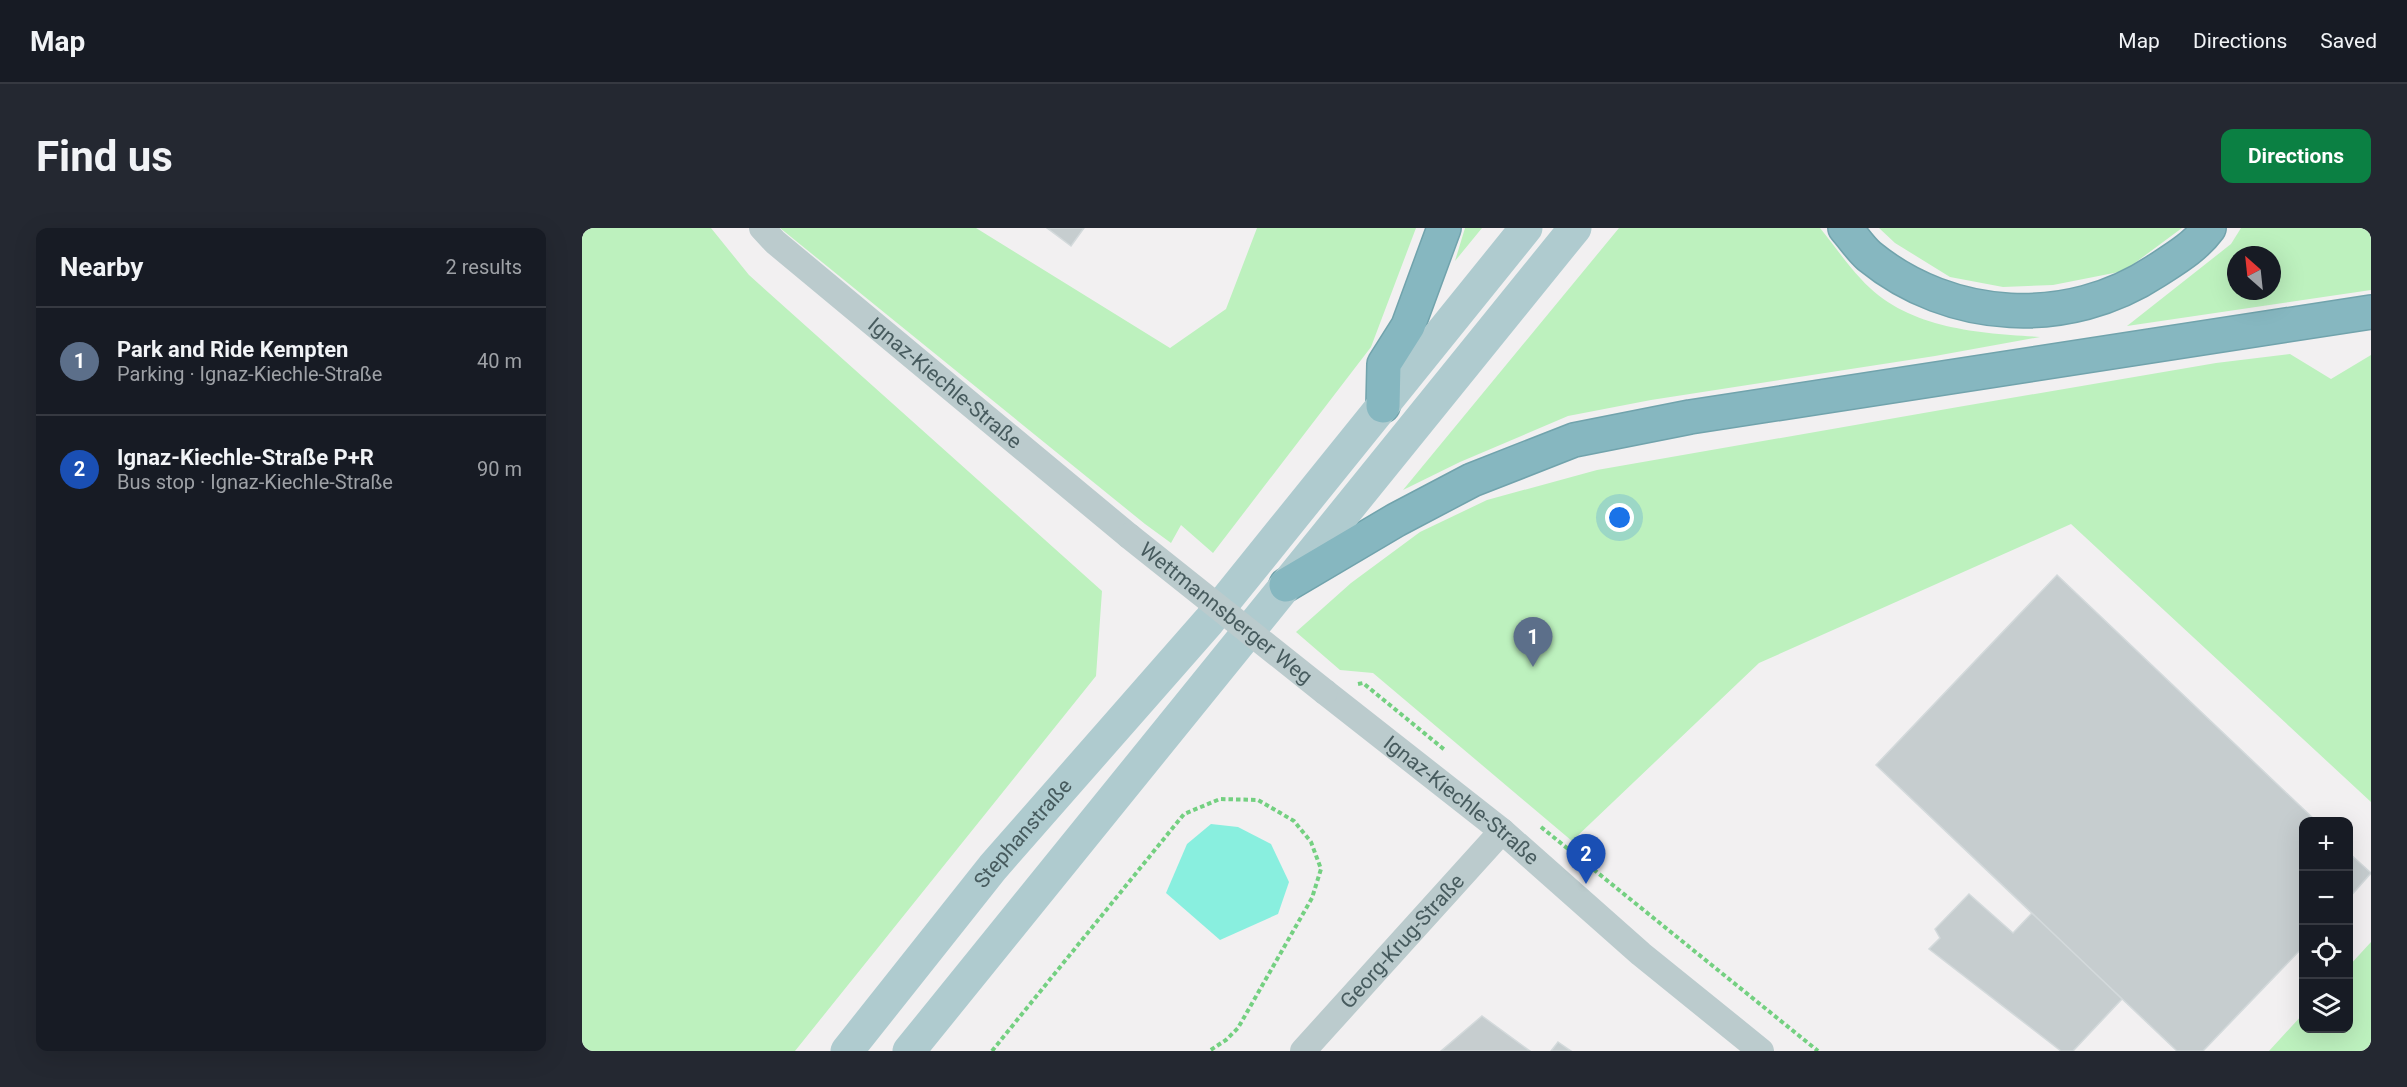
<!DOCTYPE html>
<html lang="en">
<head>
<meta charset="utf-8">
<style>
  :root { --surface:#171b24; --page:#242831; --text:#f1f3f6; --muted:#9ea1a6; --line:#363941; --accent:#0b8043 }
  body { margin:0; font-family:Roboto,sans-serif; background:var(--page); color:var(--text) }
  .controls { position:absolute; right:18px; bottom:18px; display:grid; overflow:hidden; border-radius:12px; box-shadow:0 6px 24px #0002 }
  .controls button { width:54px; height:54px; display:grid; place-items:center; padding:0; border:0; border-bottom:2px solid var(--line); background:var(--surface); color:var(--text); font:30px sans-serif }
  .compass { position:absolute; left:1645px; top:18px; width:54px; height:54px; border-radius:50%; background:var(--surface); box-shadow:0 6px 24px #0002; rotate:333deg }
  .you { position:absolute; left:1038px; top:290px; width:21px; height:21px; margin:-15px; border:4px solid #fff; border-radius:50%; background:#1a73e8; box-shadow:0 0 0 9px #1a73e833 }
  .badge { display:grid; place-items:center; width:39px; height:39px; border-radius:50%; background:var(--accent); color:#fff; font-size:20px; font-weight:700 }
  .pin { position:absolute; translate:-50% -50px; filter:drop-shadow(0 2px 3px #0008) }
  .pin::after { content:''; position:absolute; top:32px; width:21px; height:18px; background:inherit; clip-path:polygon(0 0,100% 0,50% 100%) }
  .list { margin:0; padding:0; list-style:none }
  h2 { display:flex; justify-content:space-between; align-items:center; height:78px; margin:0; padding:0 24px; font-size:26px }
  h2 small { font-size:20px; font-weight:400; color:var(--muted) }
  .list li { display:grid; grid-template-columns:39px 1fr auto; gap:18px; align-items:center; box-sizing:border-box; height:108px; padding:0 24px; border-top:2px solid var(--line) }
  .list b { display:block; font-size:22px; white-space:nowrap }
  .list p { margin:0; font-size:20px; white-space:nowrap; color:var(--muted) }
  .list em { font-size:20px; font-style:normal; color:var(--muted) }
  .icon { flex:none; width:33px; height:33px; fill:none; stroke:currentColor; stroke-width:2; stroke-linecap:round; stroke-linejoin:round }
  .map { position:relative; flex:none; width:1789px; height:823px; overflow:hidden; border-radius:12px }
  header { display:flex; align-items:center; gap:36px; box-sizing:border-box; height:84px; padding:0 30px; background:var(--surface); border-bottom:2px solid var(--line) }
  header strong { font-size:28px }
  nav { display:flex; gap:33px; margin-inline-start:auto; font-size:21px }
  .intro { display:flex; align-items:center; justify-content:space-between; box-sizing:border-box; height:144px; padding:0 36px }
  h1 { margin:0; font-size:42px }
  .button { padding:15px 27px; border-radius:12px; background:var(--accent); color:#fff; font-size:21px; font-weight:700 }
  main { display:flex; gap:36px; padding:0 36px }
  aside { flex:1; background:var(--surface); border-radius:12px; box-shadow:0 6px 24px #0002 }
  .map>svg:first-child { display:block }
  .green { fill:#bdf1be; fill-rule:evenodd }
  .water { fill:#89efdf }
  .building { fill:#c6cdcf; stroke:#d3d9db; stroke-width:1.5 }
  .lines { fill:none; stroke-linecap:round; stroke-linejoin:round }
  .highway-casing { stroke:#71a3ac; stroke-width:36 }
  .path { stroke:#74d081; stroke-width:4; stroke-dasharray:4.5 3; stroke-linecap:butt }
  .minor { stroke:#bbcbcd; stroke-width:26 }
  .major { stroke:#afcbcf; stroke-width:33 }
  .highway { stroke:#86b7c0; stroke-width:33 }
  .minor-bridge { stroke:#bbcbcd; stroke-width:26 }
  .labels { text-anchor:middle; dominant-baseline:central; stroke-width:4.5; stroke-linejoin:round; paint-order:stroke }
  .street-label { font-size:21px; fill:#475b5e; stroke:#fff }
</style>
</head>
<body>
<header>
<strong>Map</strong>
<nav><a>Map</a><a>Directions</a><a>Saved</a></nav>
</header>
<div class="intro"><h1>Find us</h1><a class="button">Directions</a></div>
<main>
<aside>
<h2>Nearby<small>2 results</small></h2>
<ul class="list">
<li><span class="badge" style="background:#5c6f8a">1</span><div><b>Park and Ride Kempten</b><p>Parking · Ignaz-Kiechle-Straße</p></div><em>40 m</em></li>
<li><span class="badge" style="background:#1a4fb4">2</span><div><b>Ignaz-Kiechle-Straße P+R</b><p>Bus stop · Ignaz-Kiechle-Straße</p></div><em>90 m</em></li>
</ul>
</aside>
<div class="map">
<svg width="1789" height="823" viewBox="0 0 1789 823">
  <rect width="100%" height="100%" fill="#f2f0f1"/>
  <path class="green" d="M0,0H129L167,47L520,363L514,448L213,823H0Z
    M198,0H394L588,120L644,81L675,0H834L789,119L631,325L599,297L589,315L563,296Z
    M883,0H900L873,33Z
    M1037,0H1238C1252,17 1264,35 1279,51C1324,101 1395,105 1458,109L1353,128L1069,172L986,188L878,234L821,262Z
    M1297,0H1600L1542,43L1471,57L1421,59L1368,49L1313,15Z
    M1659,0H1789V62L1545,98L1649,16ZM1654,27H1690V63H1654Z
    M1708,126L1749,151L1789,127V574L1489,296L1177,435L990,613L791,445L758,442L714,404L769,355L838,304L905,272L1015,242L1376,179L1634,135Z
    M1789,714V823H1687L1721,786L1722,800H1766L1767,738Z"/>
  <path class="water" d="M629,596L656,599L689,616L707,654L696,686L638,712L584,665L605,616Z"/>
  <path class="building" d="M465,0H502L489,18Z
    M1475,347L1735,594H1722V718L1621,823H1595L1294,537Z
    M1766,624L1789,645L1766,671Z
    M1387,666L1431,705L1450,685L1540,771L1491,823H1479L1347,721L1358,710L1353,701Z
    M900,788L948,823H859Z
    M976,814L989,823H969Z"/>
  <g class="lines">
    <defs>
      <path id="highway" d="M1263,0C1271,9 1278,20 1287,28C1369,95 1486,101 1574,43C1594,30 1613,19 1627,0
        M801,178L802,136L826,98L862,0
        M704,357L814,292L890,252L992,212L1108,189L1789,84"/>
    </defs>
    <use href="#highway" class="highway-casing"/>
    <path class="path" d="M776,456L781,455L864,523
      M959,599L1236,823
      M410,823L602,586L638,571L676,572L712,593L729,614L739,641L730,670L656,800L644,812L627,823"/>
    <g class="minor">
      <path id="s1" d="M180,0L193,14L547,308"/>
      <path id="s2" d="M743,464L920,603L1059,726L1179,823"/>
      <path id="s3" d="M721,823L920,603"/>
    </g>
    <g class="major">
      <path id="s4" d="M265,823L411,639L627,393L944,0"/>
      <path d="M327,823L993,0"/>
    </g>
    <use href="#highway" class="highway"/>
    <path class="minor-bridge" id="s5" d="M547,308L743,464"/>
  </g>
  <g class="labels">
    <g class="street-label">
      <text stroke="none"><textPath href="#s1" startOffset="240">Ignaz-Kiechle-Straße</textPath></text>
      <text stroke="none"><textPath href="#s5" startOffset="124">Wettmannsberger Weg</textPath></text>
      <text stroke="none"><textPath href="#s2" startOffset="174">Ignaz-Kiechle-Straße</textPath></text>
      <text stroke="none"><textPath href="#s4" startOffset="280">Stephanstraße</textPath></text>
      <text stroke="none"><textPath href="#s3" startOffset="148">Georg-Krug-Straße</textPath></text>
    </g>
  </g>
</svg>
<div class="controls">
<button>+</button>
<button>−</button>
<button><svg class="icon" aria-label="locate" viewBox="0 0 24 24"><circle cx="12" cy="12" r="6"/><path d="M12 2v4M12 18v4M2 12h4M18 12h4"/></svg></button>
<button><svg class="icon" aria-label="layers" viewBox="0 0 24 24"><path d="M12 4l9 5-9 5-9-5zM3 14l9 5 9-5"/></svg></button>
</div>
<svg class="compass" viewBox="-18 -18 36 36"><path d="M0-13l5 13h-10z" fill="#e53935"/><path d="M0 13l5-13h-10z" fill="#9ea1a6"/></svg>
<div class="you"></div>
<div class="pin badge" style="left:951px;top:439px;background:#5c6f8a">1</div>
<div class="pin badge" style="left:1004px;top:656px;background:#1a4fb4">2</div>
</div>
</main>
</body>
</html>
